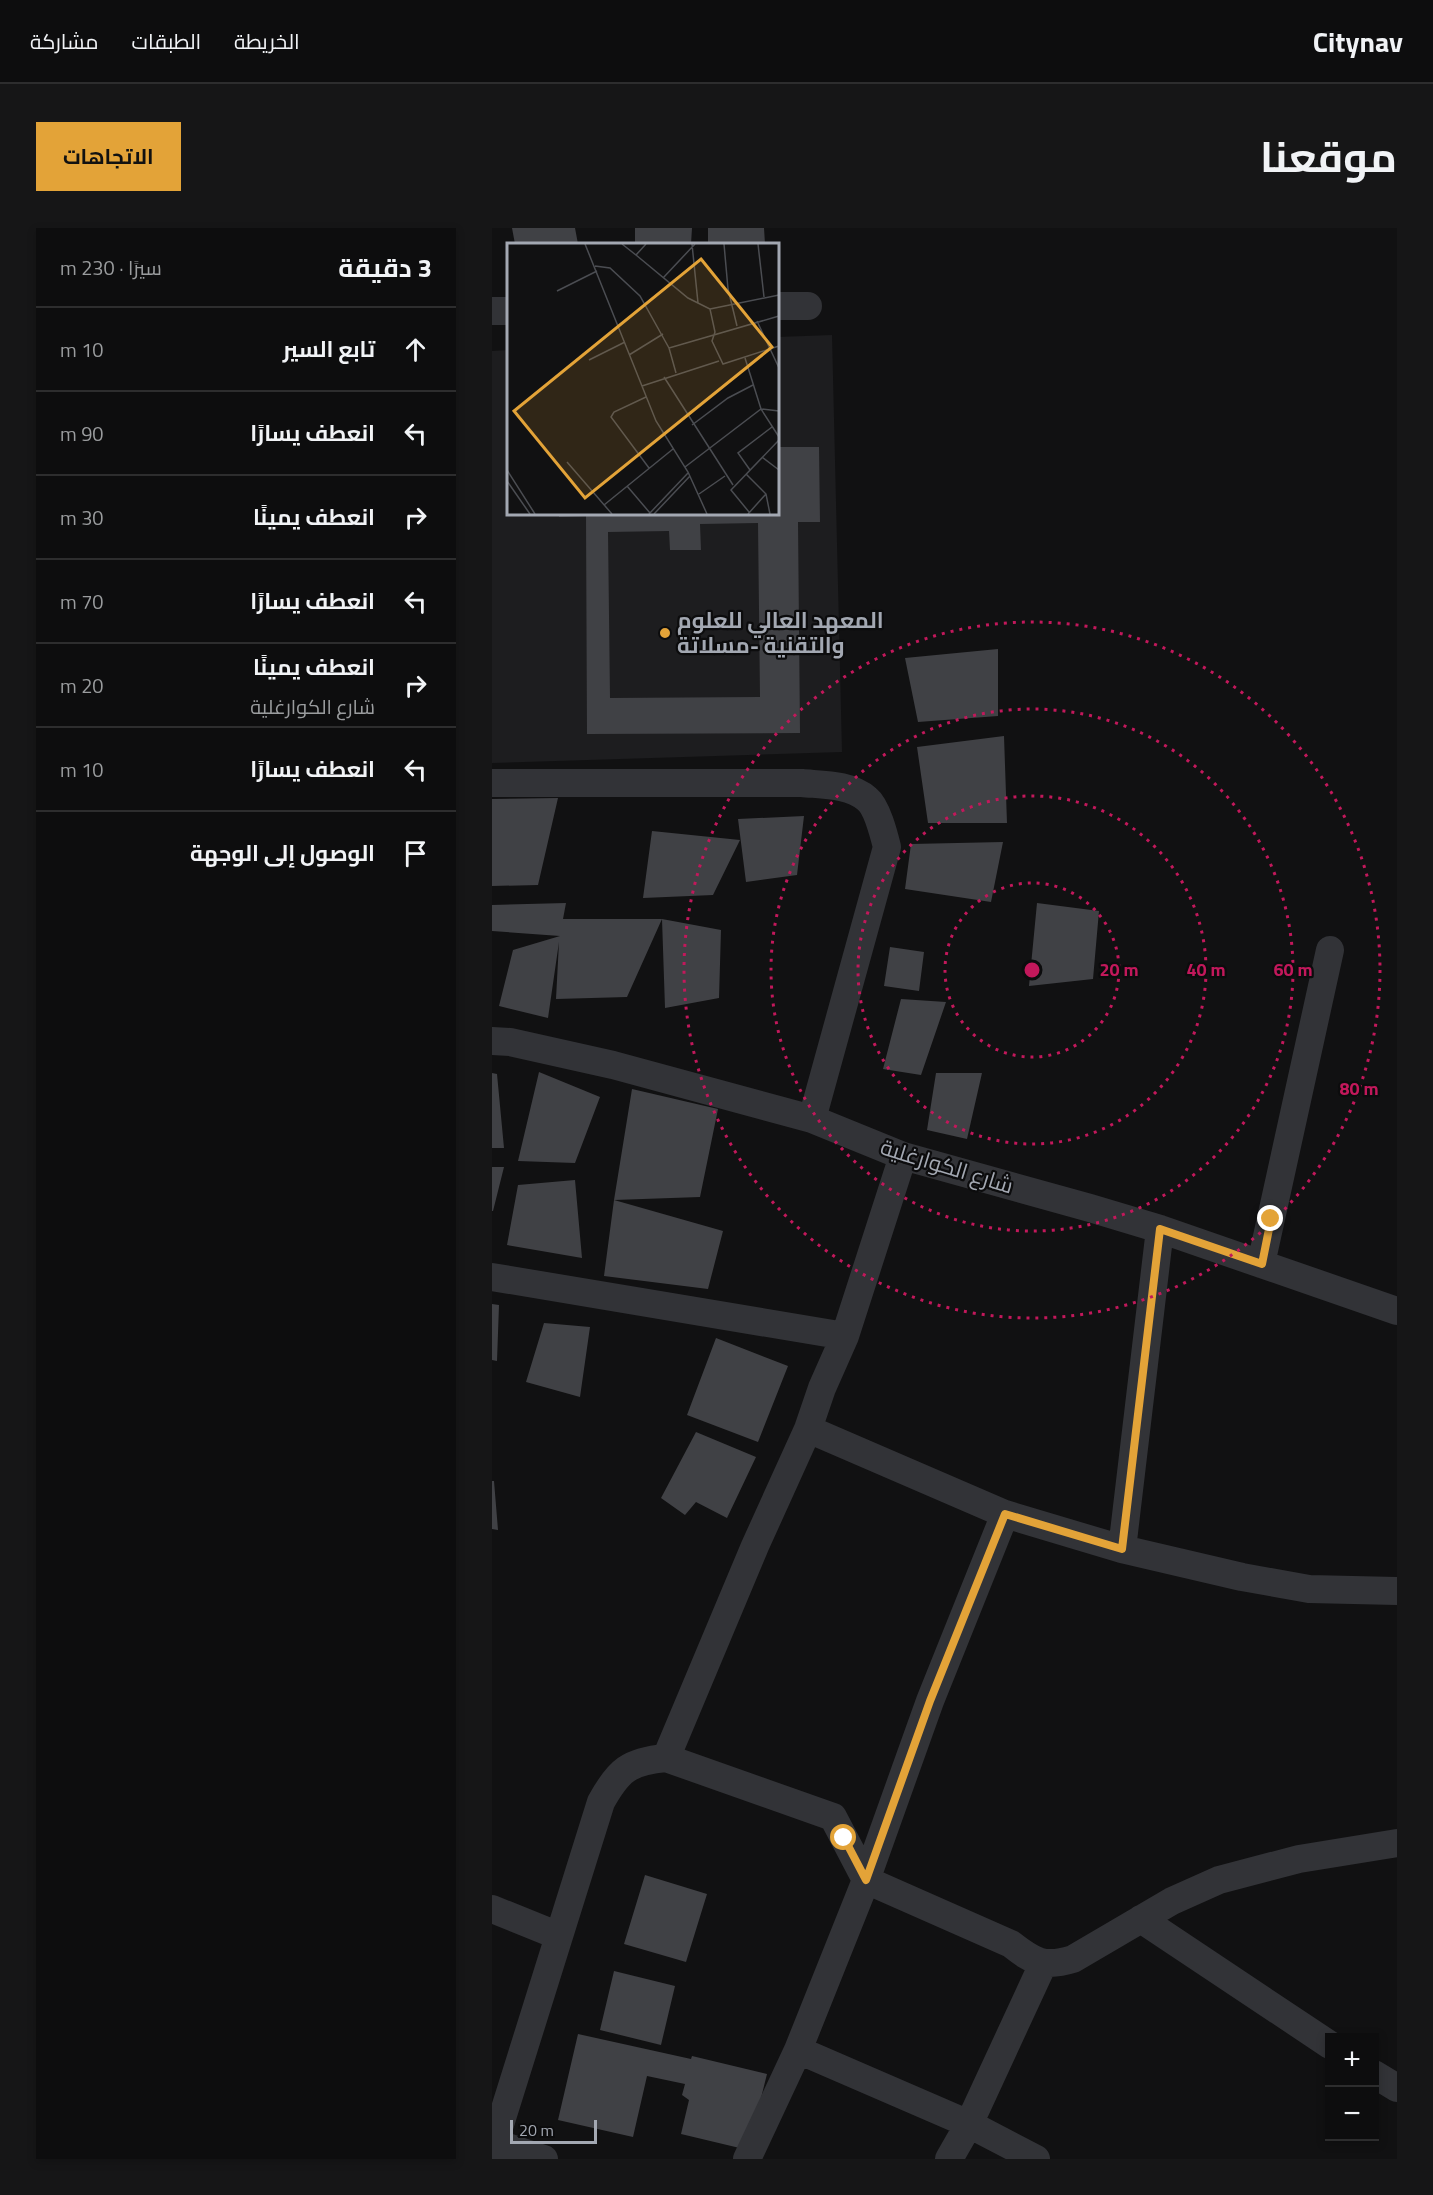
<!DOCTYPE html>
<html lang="ar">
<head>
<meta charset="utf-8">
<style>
  :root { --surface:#0d0d0e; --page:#161617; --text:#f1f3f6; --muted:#9a9c9e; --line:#2d2d2e; --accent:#e3a338 }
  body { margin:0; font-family:"Titillium Web",Cairo,sans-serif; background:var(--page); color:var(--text); direction:rtl }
  .controls { position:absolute; right:18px; bottom:18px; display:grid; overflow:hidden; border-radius:0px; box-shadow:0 3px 9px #0003 }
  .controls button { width:54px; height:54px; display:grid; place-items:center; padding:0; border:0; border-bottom:2px solid var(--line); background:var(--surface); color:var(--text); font:30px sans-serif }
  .scale { position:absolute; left:18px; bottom:15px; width:87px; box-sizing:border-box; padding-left:6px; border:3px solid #a3a8b2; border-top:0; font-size:16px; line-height:21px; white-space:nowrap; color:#a3a8b2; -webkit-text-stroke:4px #0c0c0d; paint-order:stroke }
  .stop { position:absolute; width:18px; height:18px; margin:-14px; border:4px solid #e3a338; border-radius:50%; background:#fff }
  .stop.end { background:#e3a338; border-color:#fff; box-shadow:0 2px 6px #0008 }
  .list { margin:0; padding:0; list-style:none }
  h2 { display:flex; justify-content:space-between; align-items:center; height:78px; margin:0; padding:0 24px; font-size:26px }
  h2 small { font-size:20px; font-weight:400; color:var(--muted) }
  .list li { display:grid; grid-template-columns:39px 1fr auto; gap:18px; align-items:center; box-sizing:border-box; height:84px; padding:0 24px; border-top:2px solid var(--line) }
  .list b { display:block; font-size:22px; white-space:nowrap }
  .list p { margin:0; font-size:20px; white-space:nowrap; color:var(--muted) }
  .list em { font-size:20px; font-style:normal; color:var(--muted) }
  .icon { flex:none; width:33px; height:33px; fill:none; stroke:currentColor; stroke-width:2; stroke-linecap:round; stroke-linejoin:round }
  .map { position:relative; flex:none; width:905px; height:1931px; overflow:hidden; direction:ltr; border-radius:0px }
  header { display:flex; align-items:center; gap:36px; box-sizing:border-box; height:84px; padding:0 30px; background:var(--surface); border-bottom:2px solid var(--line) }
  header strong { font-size:28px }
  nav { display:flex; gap:33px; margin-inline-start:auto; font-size:21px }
  .intro { display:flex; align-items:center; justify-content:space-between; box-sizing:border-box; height:144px; padding:0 36px }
  h1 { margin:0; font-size:42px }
  .button { padding:15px 27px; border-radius:0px; background:var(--accent); color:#111; font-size:21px; font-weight:700 }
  main { display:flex; gap:36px; padding:0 36px }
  aside { flex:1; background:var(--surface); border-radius:0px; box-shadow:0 3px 9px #0003 }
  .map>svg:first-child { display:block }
  .built { fill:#1d1d1f }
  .building { fill:#404145; fill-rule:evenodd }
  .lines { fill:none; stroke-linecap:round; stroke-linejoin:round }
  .street { stroke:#323337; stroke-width:28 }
  .route { stroke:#e3a338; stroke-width:8 }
  .ring { fill:none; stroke:#c2185b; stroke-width:3; stroke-dasharray:3 6 }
  .poi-dot { fill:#e3a338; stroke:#0c0c0d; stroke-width:2 }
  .labels { text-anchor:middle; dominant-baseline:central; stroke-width:4.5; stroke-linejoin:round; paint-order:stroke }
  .poi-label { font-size:22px; font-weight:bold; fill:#a3a8b2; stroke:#0c0c0d; text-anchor:start }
  .street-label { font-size:22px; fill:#a3a8b2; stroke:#0c0c0d }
  .inset-road { fill:none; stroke:#4b4d52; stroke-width:1.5 }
  .view { fill:#e3a338; fill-opacity:0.15; stroke:#e3a338; stroke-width:3 }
  .inset-edge { fill:none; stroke:#a3a8b2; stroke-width:3 }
  .centre { fill:#c2185b; stroke:#0c0c0d; stroke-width:3 }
  .ring-label { font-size:18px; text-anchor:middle; font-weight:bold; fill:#c2185b; stroke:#0c0c0d; stroke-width:4.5; stroke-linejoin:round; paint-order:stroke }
</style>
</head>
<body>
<header>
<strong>Citynav</strong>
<nav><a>الخريطة</a><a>الطبقات</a><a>مشاركة</a></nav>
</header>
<div class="intro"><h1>موقعنا</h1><a class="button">الاتجاهات</a></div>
<main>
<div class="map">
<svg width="905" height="1931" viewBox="0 0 905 1931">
  <rect width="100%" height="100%" fill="#111112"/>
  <path class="built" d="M340,107L350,524L0,535V123L16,122V285H285V109Z"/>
  <path class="building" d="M20,0H83L86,16H23Z
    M143,0H200L199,16H143Z
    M216,0H272L273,16H216Z
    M285,219H327L328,294H306L308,505L95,506L94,288L67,289V285H285ZM266,295L268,469L118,470L116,304L177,303L178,322H209L208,296Z
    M506,421V488L426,494L413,430Z
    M512,508L515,595H436L425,519Z
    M66,570L46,657L0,658V571Z
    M312,588L305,647L254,654L246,591Z
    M160,603L248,612L221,667L151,670Z
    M511,614L499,674L413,661L419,616Z
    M74,675L71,691H170L135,769L64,771L67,714L56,790L7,778L21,722L68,708L0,703V677Z
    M545,675L607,683L601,751L537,758Z
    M170,691L229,702L227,770L173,780Z
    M398,719L432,724L427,763L392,758Z
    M409,771L454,774L429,847L391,841Z
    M47,844L108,869L83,935L26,933Z
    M0,845L5,846L12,920H0Z
    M444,845H490L475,911L435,902Z
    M140,861L226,881L208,969L122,972Z
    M0,939H12L1,983H0Z
    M83,952L90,1030L15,1017L26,957Z
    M122,972L231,1003L216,1061L112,1048Z
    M0,1076L7,1077L5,1133L0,1132Z
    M52,1095L98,1099L88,1169L34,1154Z
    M224,1110L296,1138L266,1214L195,1187Z
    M204,1204L264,1229L235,1290L204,1274L193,1287L169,1270Z
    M0,1253H2L6,1302L0,1301Z
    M153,1647L215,1666L194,1734L132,1716Z
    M122,1743L183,1758L169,1817L108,1802Z
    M86,1806L199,1831L200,1828L275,1846L256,1922L189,1906L197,1872L190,1867L193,1856L155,1848L141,1909L66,1892Z"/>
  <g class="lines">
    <path class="street" d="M285,78H316
      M0,83H16
      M0,555H310C331,557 358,556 375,571C385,579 392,607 395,619L320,891
      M0,813L18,814L121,837L320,891L411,928L598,980L668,1001L905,1083
      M769,1036L838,722
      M0,1049L353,1108
      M513,1286L630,1321L750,1349L817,1361L905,1363
      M630,1321L668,1001
      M174,1530L263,1318L316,1201L330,1160L353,1108L411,928
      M0,1681L67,1708
      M649,1691L838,1817
      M306,1822L477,1896L544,1931
      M882,1846L905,1860
      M0,1914L52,1931
      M0,1922L109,1574C126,1543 137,1533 174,1530L341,1589L374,1652L519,1716C542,1734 552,1740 581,1731L680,1673L727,1652L807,1631L905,1615
      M255,1931L306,1822L374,1652L438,1473L513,1286L316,1201
      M457,1931L477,1896L551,1736"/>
  </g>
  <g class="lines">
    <path class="route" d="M352,1610L374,1652L438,1473L513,1286L630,1321L668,1001L770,1036L779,991"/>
  </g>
  <g class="ring">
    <circle cx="540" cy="742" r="87"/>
    <circle cx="540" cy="742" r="174"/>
    <circle cx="540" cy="742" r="261"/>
    <circle cx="540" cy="742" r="348"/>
  </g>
  <circle class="poi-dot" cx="173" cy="405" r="6"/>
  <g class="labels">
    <g class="poi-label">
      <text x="185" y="392">المعهد العالي للعلوم<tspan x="185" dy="25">والتقنية -مسلاتة</tspan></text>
    </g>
    <g class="street-label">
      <text transform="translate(455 938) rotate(17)">شارع الكوارغلية</text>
    </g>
  </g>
  <g transform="translate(15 15)">
    <rect width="272" height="272" fill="#111112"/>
    <path class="inset-road" d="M78,1L149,178L181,229L200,271M115,1L129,12L139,1M185,1L191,60M217,1L221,46L230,83M251,1L257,54M129,12L181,55L203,66L208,89L205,98L216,121L272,103M88,23L103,25L133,53L162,105M156,35L188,1M50,48L90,28M203,66L272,52M250,78L272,125M122,112L156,91M238,115L254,166L272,194M82,117L118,99M169,130L162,105L272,73M157,134L226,242M135,143L212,118M139,154L107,169L104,174L142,225M185,182L221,155L246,142M255,214L272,227M60,219L105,271M178,224L254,166L272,168M0,227L28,271M243,227L231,210L265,184M239,231L259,251L263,271M0,238L23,271M120,243L143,270M192,251L218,233M97,262L166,206M242,269L224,247L272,197M142,271L181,230M147,271L183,233M241,271L259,251"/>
    <path class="view" d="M194,16L265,104L78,255L7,168Z"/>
    <rect width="272" height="272" class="inset-edge"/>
  </g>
  <circle cx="540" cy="742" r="9" class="centre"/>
  <g class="ring-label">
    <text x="627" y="748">20 m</text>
    <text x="714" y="748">40 m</text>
    <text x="801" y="748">60 m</text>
    <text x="867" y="867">80 m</text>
  </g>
</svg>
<div class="controls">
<button>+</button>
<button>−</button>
</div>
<div class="scale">20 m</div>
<div class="stop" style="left:352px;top:1610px"></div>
<div class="stop end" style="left:779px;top:991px"></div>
</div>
<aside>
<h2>3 دقيقة<small>سيرًا · 230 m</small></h2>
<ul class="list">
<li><svg class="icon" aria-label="ahead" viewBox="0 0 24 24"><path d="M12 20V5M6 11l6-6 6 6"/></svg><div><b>تابع السير</b></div><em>10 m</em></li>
<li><svg class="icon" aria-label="left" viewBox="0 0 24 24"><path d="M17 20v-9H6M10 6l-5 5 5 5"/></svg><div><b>انعطف يسارًا</b></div><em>90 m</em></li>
<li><svg class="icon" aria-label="right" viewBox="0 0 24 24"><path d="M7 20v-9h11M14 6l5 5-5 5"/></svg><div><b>انعطف يمينًا</b></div><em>30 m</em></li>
<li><svg class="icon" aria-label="left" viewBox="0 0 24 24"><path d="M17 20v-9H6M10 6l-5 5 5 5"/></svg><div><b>انعطف يسارًا</b></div><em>70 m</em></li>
<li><svg class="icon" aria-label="right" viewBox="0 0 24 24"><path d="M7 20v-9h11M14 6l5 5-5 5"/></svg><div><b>انعطف يمينًا</b><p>شارع الكوارغلية</p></div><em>20 m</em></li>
<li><svg class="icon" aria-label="left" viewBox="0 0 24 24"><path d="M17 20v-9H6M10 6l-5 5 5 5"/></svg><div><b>انعطف يسارًا</b></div><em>10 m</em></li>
<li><svg class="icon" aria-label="arrive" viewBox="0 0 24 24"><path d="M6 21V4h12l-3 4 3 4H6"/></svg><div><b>الوصول إلى الوجهة</b></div></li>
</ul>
</aside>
</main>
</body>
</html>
